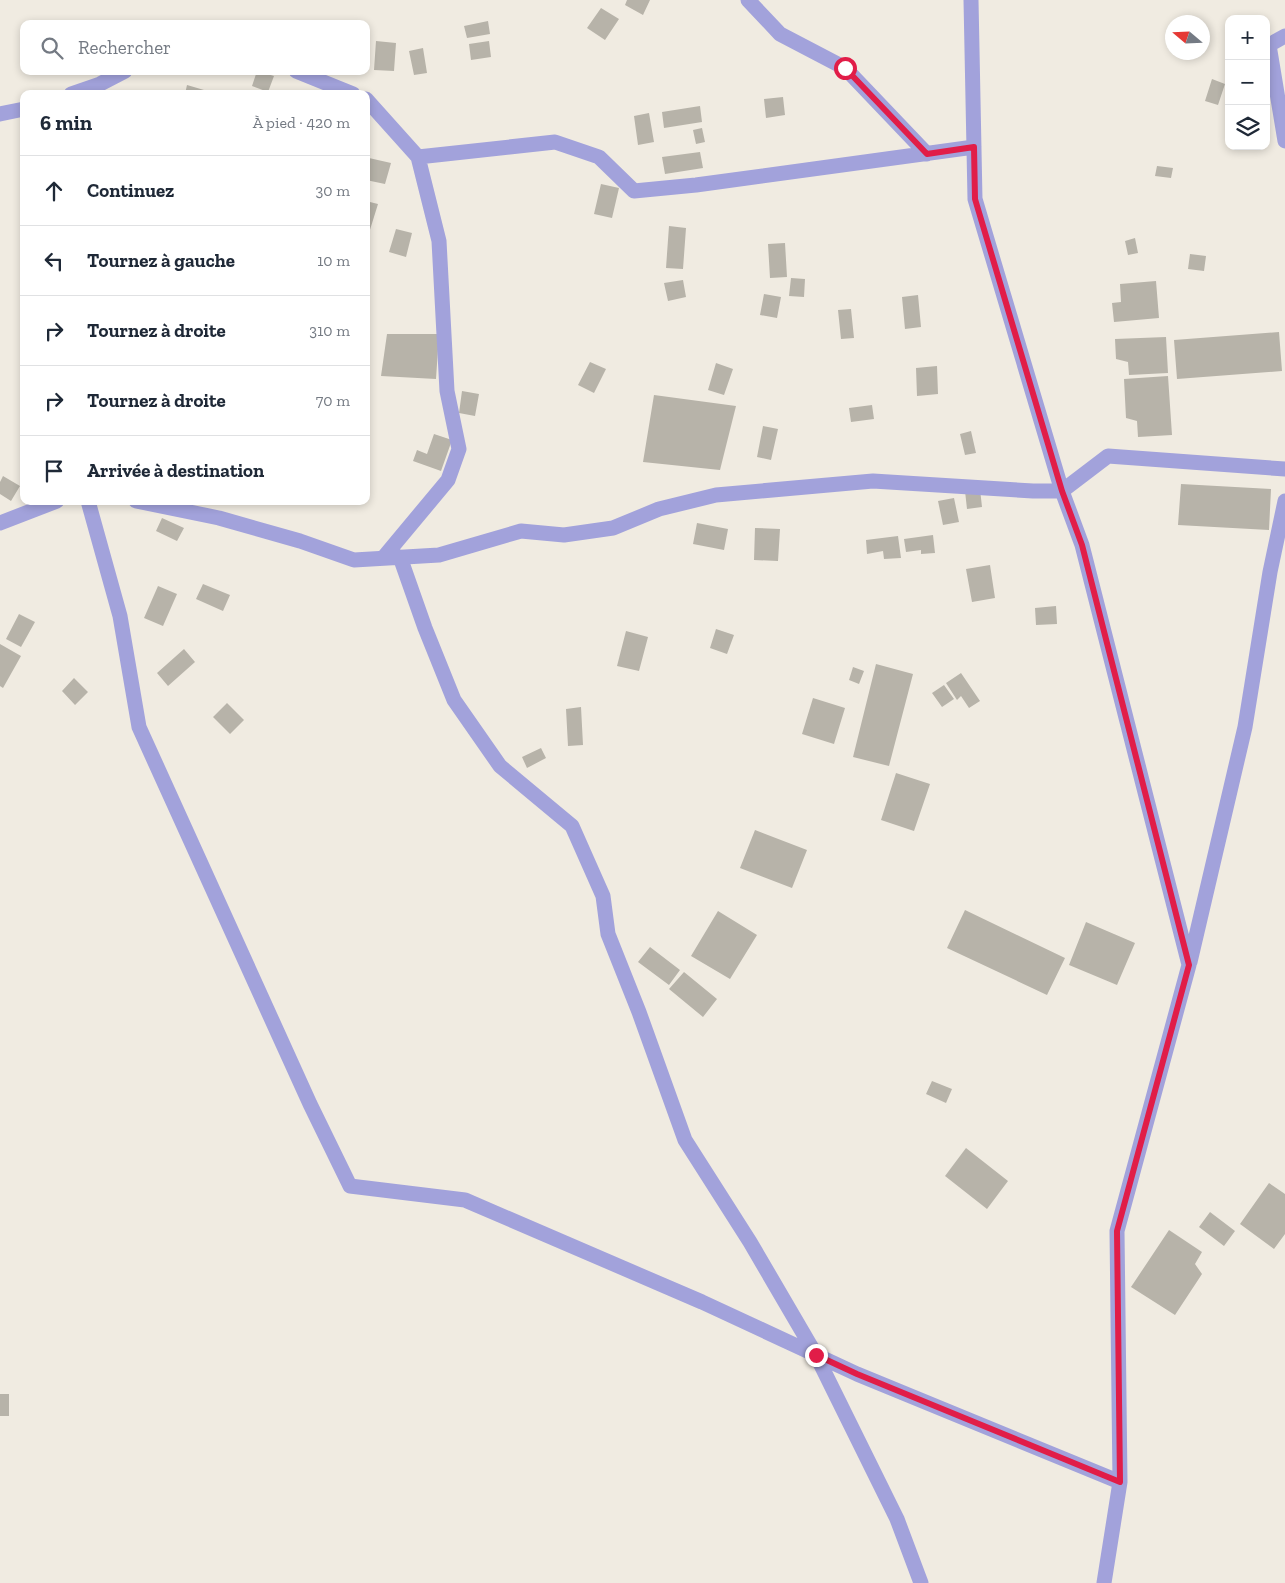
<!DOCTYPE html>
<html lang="fr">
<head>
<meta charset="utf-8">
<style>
  :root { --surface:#fff; --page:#f6f6f7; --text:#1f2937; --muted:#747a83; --line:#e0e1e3 }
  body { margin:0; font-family:"Zilla Slab",serif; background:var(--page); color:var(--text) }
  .controls { position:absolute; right:15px; top:15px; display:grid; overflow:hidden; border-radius:10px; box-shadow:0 2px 8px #0003 }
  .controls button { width:45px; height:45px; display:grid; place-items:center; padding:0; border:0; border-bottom:1px solid var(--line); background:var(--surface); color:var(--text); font:25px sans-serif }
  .compass { position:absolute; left:1165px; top:15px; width:45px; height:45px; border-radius:50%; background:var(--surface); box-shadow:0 2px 8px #0003; rotate:289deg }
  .stop { position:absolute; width:15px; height:15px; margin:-11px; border:4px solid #e11d48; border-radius:50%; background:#fff }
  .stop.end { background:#e11d48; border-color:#fff; box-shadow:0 1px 5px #0008 }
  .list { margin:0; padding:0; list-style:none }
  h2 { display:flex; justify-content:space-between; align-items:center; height:65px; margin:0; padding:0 20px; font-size:21px }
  h2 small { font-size:16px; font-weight:400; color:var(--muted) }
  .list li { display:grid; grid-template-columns:32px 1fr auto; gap:15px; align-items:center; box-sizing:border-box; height:70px; padding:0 20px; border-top:1px solid var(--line) }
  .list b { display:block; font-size:19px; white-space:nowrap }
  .list em { font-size:16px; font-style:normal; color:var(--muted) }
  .icon { flex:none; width:28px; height:28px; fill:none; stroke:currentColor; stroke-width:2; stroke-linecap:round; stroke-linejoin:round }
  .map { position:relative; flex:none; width:1285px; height:1583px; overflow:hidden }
  .search { position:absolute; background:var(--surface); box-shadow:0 2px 8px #0003; left:20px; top:20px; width:350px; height:55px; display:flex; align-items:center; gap:12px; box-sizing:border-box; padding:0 18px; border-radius:10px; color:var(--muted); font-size:19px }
  .panel { position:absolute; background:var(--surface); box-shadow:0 2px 8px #0003; left:20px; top:90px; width:350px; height:415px; border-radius:10px }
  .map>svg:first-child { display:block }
  .building { fill:#b7b3a9 }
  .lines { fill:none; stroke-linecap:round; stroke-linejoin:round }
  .minor { stroke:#a2a2db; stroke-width:15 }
  .route { stroke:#e11d48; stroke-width:6 }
</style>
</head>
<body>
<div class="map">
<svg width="1285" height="1583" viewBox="0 0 1285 1583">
  <rect width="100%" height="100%" fill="#f0ebe1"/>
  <path class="building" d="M627,0H650L643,15L625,5Z
    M601,8L619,19L605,40L587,28Z
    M488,21L490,34L467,38L464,26Z
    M376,41L396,43L394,71L374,70Z
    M489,41L491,57L471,60L469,44Z
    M423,48L427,73L414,75L409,51Z
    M257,71L274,76L268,92L252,86Z
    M1212,79L1225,84L1218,105L1205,101Z
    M187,85L204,90L202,94H185Z
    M783,97L785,115L766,118L764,99Z
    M700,106L702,122L664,128L662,112Z
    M649,113L654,142L638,145L634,116Z
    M702,128L705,142L696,144L693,130Z
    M700,152L703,168L665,174L662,157Z
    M369,158L391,163L385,184L366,180Z
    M1157,166L1173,168L1171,178L1155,176Z
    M601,184L619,188L612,218L594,214Z
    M366,201L378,204L369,233L366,232Z
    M669,226L686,228L683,269L666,268Z
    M396,229L412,233L406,257L389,252Z
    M1135,238L1138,253L1128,255L1125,241Z
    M785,243L787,277L770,278L768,244Z
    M1190,254L1206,256L1204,271L1188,269Z
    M791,278L805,279L804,297L789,296Z
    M683,280L686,297L668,301L664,283Z
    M1156,281L1159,318L1114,322L1112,303L1121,302L1120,284Z
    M764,294L781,297L777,318L760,315Z
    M918,295L921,327L905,329L902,297Z
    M851,309L854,338L841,339L838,310Z
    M1279,332L1282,371L1177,379L1174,340Z
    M387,334H439L436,379L381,376Z
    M1166,337L1168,373L1129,375L1128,362L1116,359L1115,339Z
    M590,362L606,369L594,393L578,385Z
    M716,363L733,369L724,395L708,390Z
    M937,366L938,394L917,396L916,368Z
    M1168,376L1172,435L1138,437L1137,421L1126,418L1124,379Z
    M462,391L479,394L475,416L459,413Z
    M654,395L736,406L720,470L643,462Z
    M872,405L874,419L851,422L849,408Z
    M763,426L778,429L771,460L757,457Z
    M971,431L976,453L965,455L960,434Z
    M434,434L452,440L441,471L413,461L417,450L427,454Z
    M3,476L20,486L11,501L0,494V482Z
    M1181,484L1271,489L1269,530L1178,525Z
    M980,489L982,507L967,509L965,491Z
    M954,498L959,522L943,525L938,501Z
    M162,518L184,528L177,541L156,531Z
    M697,523L728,529L724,550L693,544Z
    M755,528L780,529L778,561L754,560Z
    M933,535L935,553L921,554V550L906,552L904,539Z
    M898,536L901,558L884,559L883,551L867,554L866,540Z
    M990,565L995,598L972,602L966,569Z
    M203,584L230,595L223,611L196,599Z
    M158,586L177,594L163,626L144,618Z
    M1056,606L1057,624L1036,625L1035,608Z
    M19,614L35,622L21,647L6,639Z
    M716,629L734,635L727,654L710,648Z
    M626,631L648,637L639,671L617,666Z
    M0,644L21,656L3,688L0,686Z
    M184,649L195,662L168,686L157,673Z
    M876,664L913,674L889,766L853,757Z
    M853,667L864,671L859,684L849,680Z
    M961,673L980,701L969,708L961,696L957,700L946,683Z
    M74,678L88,692L75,705L62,691Z
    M944,685L954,699L942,707L932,693Z
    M813,698L845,708L834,744L802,734Z
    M227,703L244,720L230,734L213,717Z
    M581,707L583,745L568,746L566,709Z
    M541,748L546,758L527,768L522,757Z
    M896,773L930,784L914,831L881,820Z
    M755,830L807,850L792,888L740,868Z
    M965,910L1065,958L1047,995L947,948Z
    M718,911L757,935L730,979L691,956Z
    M1086,922L1135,943L1117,985L1069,965Z
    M650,947L680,970L669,985L638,962Z
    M684,972L717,999L703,1017L669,989Z
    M932,1081L952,1089L946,1103L926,1094Z
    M966,1148L1008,1181L987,1209L945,1176Z
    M1269,1183L1285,1194V1234L1274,1249L1240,1224Z
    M1210,1212L1235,1231L1224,1246L1199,1227Z
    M1169,1230L1202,1252L1195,1264L1202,1274L1175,1315L1131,1287Z
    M0,1394H9V1416H0Z"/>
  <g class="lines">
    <path class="minor" d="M748,0L780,34L845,68L927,154
      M971,0L975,199L1062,491L1082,545L1189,965L1117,1231L1120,1482L1104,1583
      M1285,36L1269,45L1285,141
      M296,71L353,94
      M71,94L100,84L125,71
      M366,99L418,157L439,241L447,391L459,449L448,480L383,558
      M0,114L24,109
      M418,157L555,142L599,157L634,191L696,185L974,147
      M88,501L120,616L139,727L310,1104L350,1186L465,1200L702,1302L857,1374L1120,1482
      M136,501L219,518L300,541L354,560L439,555L521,531L564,535L613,528L659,509L716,495L873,481L1033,491H1062L1108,456L1285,469
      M0,523L57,501
      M400,557L425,628L454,700L500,766L572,826L603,896L608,934L639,1012L685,1140L750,1242L816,1355L897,1519L921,1583
      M1190,962L1245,727L1270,572L1285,501"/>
  </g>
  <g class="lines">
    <path class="route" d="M816,1355L857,1374L1120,1482L1117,1231L1189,965L1082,545L1062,491L975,199L974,147L927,154L845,68"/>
  </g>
</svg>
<div class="controls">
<button>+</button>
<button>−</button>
<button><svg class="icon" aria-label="layers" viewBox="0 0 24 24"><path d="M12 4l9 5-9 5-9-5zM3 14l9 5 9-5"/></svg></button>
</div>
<svg class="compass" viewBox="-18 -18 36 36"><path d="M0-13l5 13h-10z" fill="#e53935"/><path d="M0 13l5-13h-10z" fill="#747a83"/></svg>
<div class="stop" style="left:845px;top:68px"></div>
<div class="stop end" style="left:816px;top:1355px"></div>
<div class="search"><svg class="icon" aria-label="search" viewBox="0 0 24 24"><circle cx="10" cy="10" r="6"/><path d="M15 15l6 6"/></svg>Rechercher</div>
<section class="panel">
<h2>6 min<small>À pied · 420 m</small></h2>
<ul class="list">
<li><svg class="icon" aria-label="ahead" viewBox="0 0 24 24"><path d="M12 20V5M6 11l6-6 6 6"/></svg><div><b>Continuez</b></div><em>30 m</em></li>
<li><svg class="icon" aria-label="left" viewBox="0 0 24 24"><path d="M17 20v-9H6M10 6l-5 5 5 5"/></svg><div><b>Tournez à gauche</b></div><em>10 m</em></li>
<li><svg class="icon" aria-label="right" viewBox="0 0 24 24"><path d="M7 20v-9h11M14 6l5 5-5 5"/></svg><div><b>Tournez à droite</b></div><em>310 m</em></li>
<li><svg class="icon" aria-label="right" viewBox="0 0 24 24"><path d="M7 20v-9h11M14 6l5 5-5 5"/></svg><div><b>Tournez à droite</b></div><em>70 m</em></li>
<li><svg class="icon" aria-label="arrive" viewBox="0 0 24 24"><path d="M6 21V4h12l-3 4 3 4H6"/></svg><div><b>Arrivée à destination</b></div></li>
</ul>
</section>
</div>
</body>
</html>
